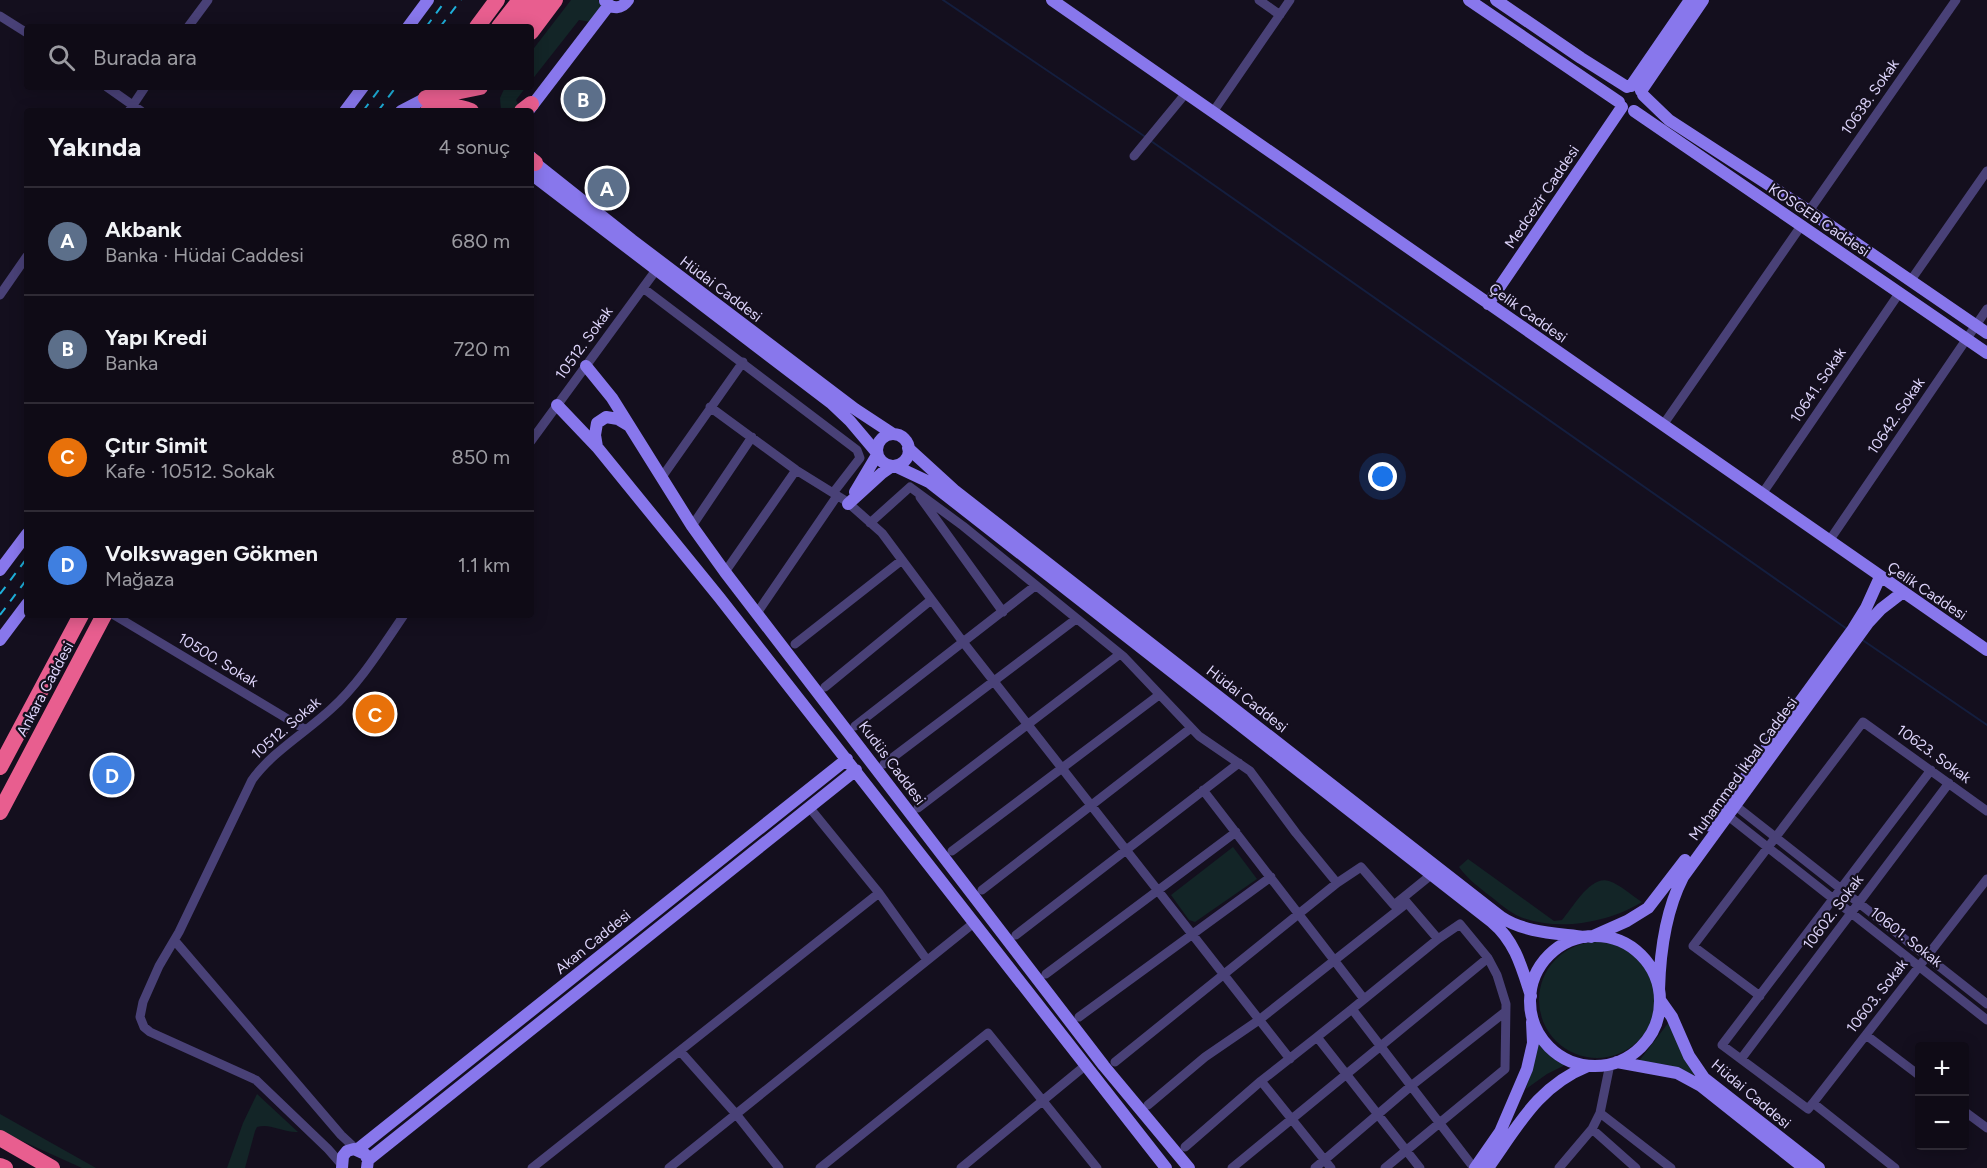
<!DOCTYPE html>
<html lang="tr">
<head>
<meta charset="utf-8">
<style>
  :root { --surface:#0f0b16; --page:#18141f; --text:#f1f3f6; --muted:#9b9ba1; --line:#2f2b35; --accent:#d93025 }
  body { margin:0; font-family:Figtree,sans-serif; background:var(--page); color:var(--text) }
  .controls { position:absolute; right:18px; bottom:18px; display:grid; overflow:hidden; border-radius:6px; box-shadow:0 3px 15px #0003 }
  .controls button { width:54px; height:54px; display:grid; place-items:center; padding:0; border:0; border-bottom:2px solid var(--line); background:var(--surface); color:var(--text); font:30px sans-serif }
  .you { position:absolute; left:1383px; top:477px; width:21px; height:21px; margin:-15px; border:4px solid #fff; border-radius:50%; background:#1a73e8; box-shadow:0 0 0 9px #1a73e833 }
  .badge { display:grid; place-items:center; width:39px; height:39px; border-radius:50%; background:var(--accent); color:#fff; font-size:20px; font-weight:700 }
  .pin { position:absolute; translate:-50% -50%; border:3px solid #fff; box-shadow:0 2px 6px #0006 }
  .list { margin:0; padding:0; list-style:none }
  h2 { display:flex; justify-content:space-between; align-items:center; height:78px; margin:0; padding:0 24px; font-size:26px }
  h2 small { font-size:20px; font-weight:400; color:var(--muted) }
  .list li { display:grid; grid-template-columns:39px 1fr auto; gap:18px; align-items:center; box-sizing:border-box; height:108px; padding:0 24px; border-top:2px solid var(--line) }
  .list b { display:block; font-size:22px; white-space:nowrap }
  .list p { margin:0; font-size:20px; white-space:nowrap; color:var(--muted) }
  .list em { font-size:20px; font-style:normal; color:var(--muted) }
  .icon { flex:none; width:33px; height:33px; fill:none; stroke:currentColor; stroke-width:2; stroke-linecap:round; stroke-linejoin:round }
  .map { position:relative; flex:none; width:1987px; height:1168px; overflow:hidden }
  .search { position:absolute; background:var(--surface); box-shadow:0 3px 15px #0003; left:24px; top:24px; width:510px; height:66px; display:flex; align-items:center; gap:15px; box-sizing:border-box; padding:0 21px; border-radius:6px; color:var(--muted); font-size:22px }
  .panel { position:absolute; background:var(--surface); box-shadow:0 3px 15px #0003; left:24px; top:108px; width:510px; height:510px; border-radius:6px }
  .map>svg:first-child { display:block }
  .green { fill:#132527 }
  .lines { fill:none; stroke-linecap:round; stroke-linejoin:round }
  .stream { stroke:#141e3e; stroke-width:2 }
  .street { stroke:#494177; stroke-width:9 }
  .secondary { stroke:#8877ec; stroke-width:12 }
  .highway { stroke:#e85e8f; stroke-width:16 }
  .rail { stroke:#1eafd9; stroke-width:2; stroke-dasharray:9 8; stroke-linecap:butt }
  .labels { text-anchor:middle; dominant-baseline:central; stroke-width:4.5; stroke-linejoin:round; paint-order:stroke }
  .street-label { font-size:15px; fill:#dcd3f9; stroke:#140f1e }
</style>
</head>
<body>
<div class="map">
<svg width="1987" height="1168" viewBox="0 0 1987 1168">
  <rect width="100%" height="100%" fill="#140f1e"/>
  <path class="green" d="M571,0H598L603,8L591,22L579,20L531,81V52Z
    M505,87H526L516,100L520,108L516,111H501L500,98Z
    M1233,847L1257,879L1195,922L1189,920L1171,895Z
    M1468,859L1554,921L1562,920C1573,908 1590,875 1609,881C1621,885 1632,896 1642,902C1608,923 1554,933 1516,915C1505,909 1496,900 1486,893C1476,885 1467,878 1459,867Z
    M1539 1000a58 58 0 1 1 116 0a58 58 0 1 1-116 0Z
    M1669,1022L1697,1076L1669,1065L1639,1061Z
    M1536,1034L1550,1050L1569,1063L1547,1074L1526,1089L1534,1061Z
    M257,1094L298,1132C283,1133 271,1123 257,1127L255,1131L245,1168H227L243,1123Z
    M0,1114L96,1168H82L0,1131Z"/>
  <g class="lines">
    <path class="stream" d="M943,0L1147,138
      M1151,141L1847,629
      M1861,639L1987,725"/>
    <path class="street" d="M1259,0L1280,15
      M0,16L27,33
      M188,27L208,0
      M107,87L141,111
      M129,111L145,87
      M1213,112L1290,0
      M1134,156L1186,93
      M1809,211L1956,0
      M1911,280L1987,171
      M643,288L857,450L860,458L833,493
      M0,295L27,256
      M710,407L796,470L846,501L882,533L963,642L1290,1059
      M1663,425L1801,226
      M531,441L659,266
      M662,477L743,362
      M1762,494L1900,292
      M920,497L1003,612
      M870,523L910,487L963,526L1124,657L1199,736L1250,771L1296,833L1337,883L1361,867L1394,905L1431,875
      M692,526L752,437
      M1829,541L1987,309
      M725,572L796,470
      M757,613L837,496
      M114,615L306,730
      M795,644L902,560
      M825,687L931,600
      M855,726L1035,586
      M884,764L1076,619
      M1203,790L1364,999
      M1732,803L1987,1004
      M809,807L879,893L927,960
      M918,808L1120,654
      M1723,812L1987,1020
      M952,851L1159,695
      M982,890L1191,728
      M1016,935L1239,763
      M1438,939L1352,1009L1474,1168
      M175,941L341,1135L356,1149
      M1046,974L1236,832
      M1760,996L1693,946L1863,722L1987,811
      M1079,1017L1271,877
      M1866,1035L1920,1076
      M1317,1037L1352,1009
      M680,1051L736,1114L779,1168
      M1741,1059L1949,783
      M1115,1062L1337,883
      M1261,1081L1331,1168
      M1813,1103L1987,879
      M1148,1105L1205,1057L1259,1020L1407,903
      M1964,1111L1987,1128
      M1600,1113L1671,1168
      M1592,1129L1636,1168
      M1185,1147L1261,1081L1317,1037L1420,1168
      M342,1165L328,1149L256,1080L150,1032L144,1027L140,1017L143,1002L159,966L179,932L252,780C272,752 305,733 331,709C360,683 382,647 404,615
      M532,1168L879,893
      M669,1168L975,922
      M820,1168L988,1033L1097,1168
      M961,1168L1086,1065
      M1232,1168L1488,958
      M1315,1168L1411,1086L1505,1012
      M1385,1168L1505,1069L1506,1004L1497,975L1488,958L1460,924L1438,939L1403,898
      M1559,1168L1592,1129L1600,1113L1610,1064
      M1895,1168L1813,1103L1808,1109L1722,1045L1931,770"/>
    <path class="secondary" d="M1052,0L1987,650
      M1469,0L1619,102
      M1496,0L1581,58L1627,87
      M605,1C612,10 622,9 628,0
      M408,27L428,0
      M1631,86L1690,0
      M1641,91L1703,0
      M1643,95L1669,120L1809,211L1987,333
      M345,111L363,87
      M401,111L426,98
      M528,111L609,5
      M1634,111L1987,353
      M531,157L535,163L632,240L855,409L893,434
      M531,174L831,403L850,421L877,453
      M1488,304L1622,107
      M586,366L612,398L692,526L725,572L1104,1066L1189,1168
      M557,405L597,447L719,597L1166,1168
      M877 450a16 16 0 1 1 32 0a16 16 0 1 1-32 0Z
      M597,447L595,435L597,423L606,417L618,419L628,425
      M908,448L954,490L1501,917C1525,933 1556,933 1585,937
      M895,466L929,482L1492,922C1515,941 1522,968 1531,996
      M855,492L877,455
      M848,504L882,473L892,466
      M0,570L27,534
      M0,640L27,604
      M1710,826L1853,629L1866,608L1880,577
      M1530 1001a65 65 0 1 1 130 0a65 65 0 1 1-130 0Z
      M1591,937L1627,921L1648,908L1685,860
      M1659,990C1660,952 1666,910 1683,877L1868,623L1881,609L1903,592
      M1660,1000L1672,1017L1689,1056L1704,1078L1819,1168
      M1617,1062L1677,1073L1701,1086L1804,1168
      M358,1149L847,759
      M368,1160L856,770
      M342,1168L343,1156L347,1151L354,1149L365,1154L368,1160L367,1168
      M1475,1168L1500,1132L1527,1069L1533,1043L1532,1022
      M1488,1168C1518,1126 1538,1086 1588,1066"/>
    <path class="highway" d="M477,27L497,0
      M499,27L520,0
      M515,27L537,0
      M531,32L555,0
      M426,98L480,87
      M428,111C443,106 457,105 471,111
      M522,111L531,104
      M531,160L535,163
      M0,767L81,615
      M0,812L104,615
      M0,1138L52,1168
      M0,1166L5,1168"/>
    <path class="rail" d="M426,27L446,0
      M440,27L461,0
      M363,111L381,87
      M378,111L396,87
      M0,594L27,558
      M0,615L27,579"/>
  </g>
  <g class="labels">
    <g class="street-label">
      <text transform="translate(1870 97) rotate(-55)">10638. Sokak</text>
      <text transform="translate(1542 197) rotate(-56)">Medcezir Caddesi</text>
      <text transform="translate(1819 220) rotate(34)">KOSGEB Caddesi</text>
      <text transform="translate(721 289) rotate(37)">Hüdai Caddesi</text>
      <text transform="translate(1528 313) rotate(35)">Çelik Caddesi</text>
      <text transform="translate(584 343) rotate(-54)">10512. Sokak</text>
      <text transform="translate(1818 385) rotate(-56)">10641. Sokak</text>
      <text transform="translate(1896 416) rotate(-56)">10642. Sokak</text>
      <text transform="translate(1927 591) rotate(34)">Çelik Caddesi</text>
      <text transform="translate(218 660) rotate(31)">10500. Sokak</text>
      <text transform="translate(45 689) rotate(-62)">Ankara Caddesi</text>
      <text transform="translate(1247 699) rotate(38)">Hüdai Caddesi</text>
      <text transform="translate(286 728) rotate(-41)">10512. Sokak</text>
      <text transform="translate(1934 754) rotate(36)">10623. Sokak</text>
      <text transform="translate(892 763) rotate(53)">Kudüs Caddesi</text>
      <text transform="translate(1743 769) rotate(-54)">Muhammed İkbal Caddesi</text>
      <text transform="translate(1833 912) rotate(-53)">10602. Sokak</text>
      <text transform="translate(1906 937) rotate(38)">10601. Sokak</text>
      <text transform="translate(593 942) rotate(-39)">Akan Caddesi</text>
      <text transform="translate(1877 996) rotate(-52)">10603. Sokak</text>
      <text transform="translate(1751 1094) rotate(40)">Hüdai Caddesi</text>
    </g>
  </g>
</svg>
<div class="controls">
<button>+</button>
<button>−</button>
</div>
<div class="you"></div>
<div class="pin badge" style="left:607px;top:188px;background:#5c6f8a">A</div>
<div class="pin badge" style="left:583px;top:99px;background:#5c6f8a">B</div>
<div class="pin badge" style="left:375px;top:714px;background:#e8710a">C</div>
<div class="pin badge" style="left:112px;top:775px;background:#3f7fe0">D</div>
<div class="search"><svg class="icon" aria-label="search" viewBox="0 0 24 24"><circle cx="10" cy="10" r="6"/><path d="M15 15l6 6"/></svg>Burada ara</div>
<section class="panel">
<h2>Yakında<small>4 sonuç</small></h2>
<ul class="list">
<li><span class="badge" style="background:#5c6f8a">A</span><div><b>Akbank</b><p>Banka · Hüdai Caddesi</p></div><em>680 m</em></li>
<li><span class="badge" style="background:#5c6f8a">B</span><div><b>Yapı Kredi</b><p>Banka</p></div><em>720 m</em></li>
<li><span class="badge" style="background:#e8710a">C</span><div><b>Çıtır Simit</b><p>Kafe · 10512. Sokak</p></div><em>850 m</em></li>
<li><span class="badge" style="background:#3f7fe0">D</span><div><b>Volkswagen Gökmen</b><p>Mağaza</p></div><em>1.1 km</em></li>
</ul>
</section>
</div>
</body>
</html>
